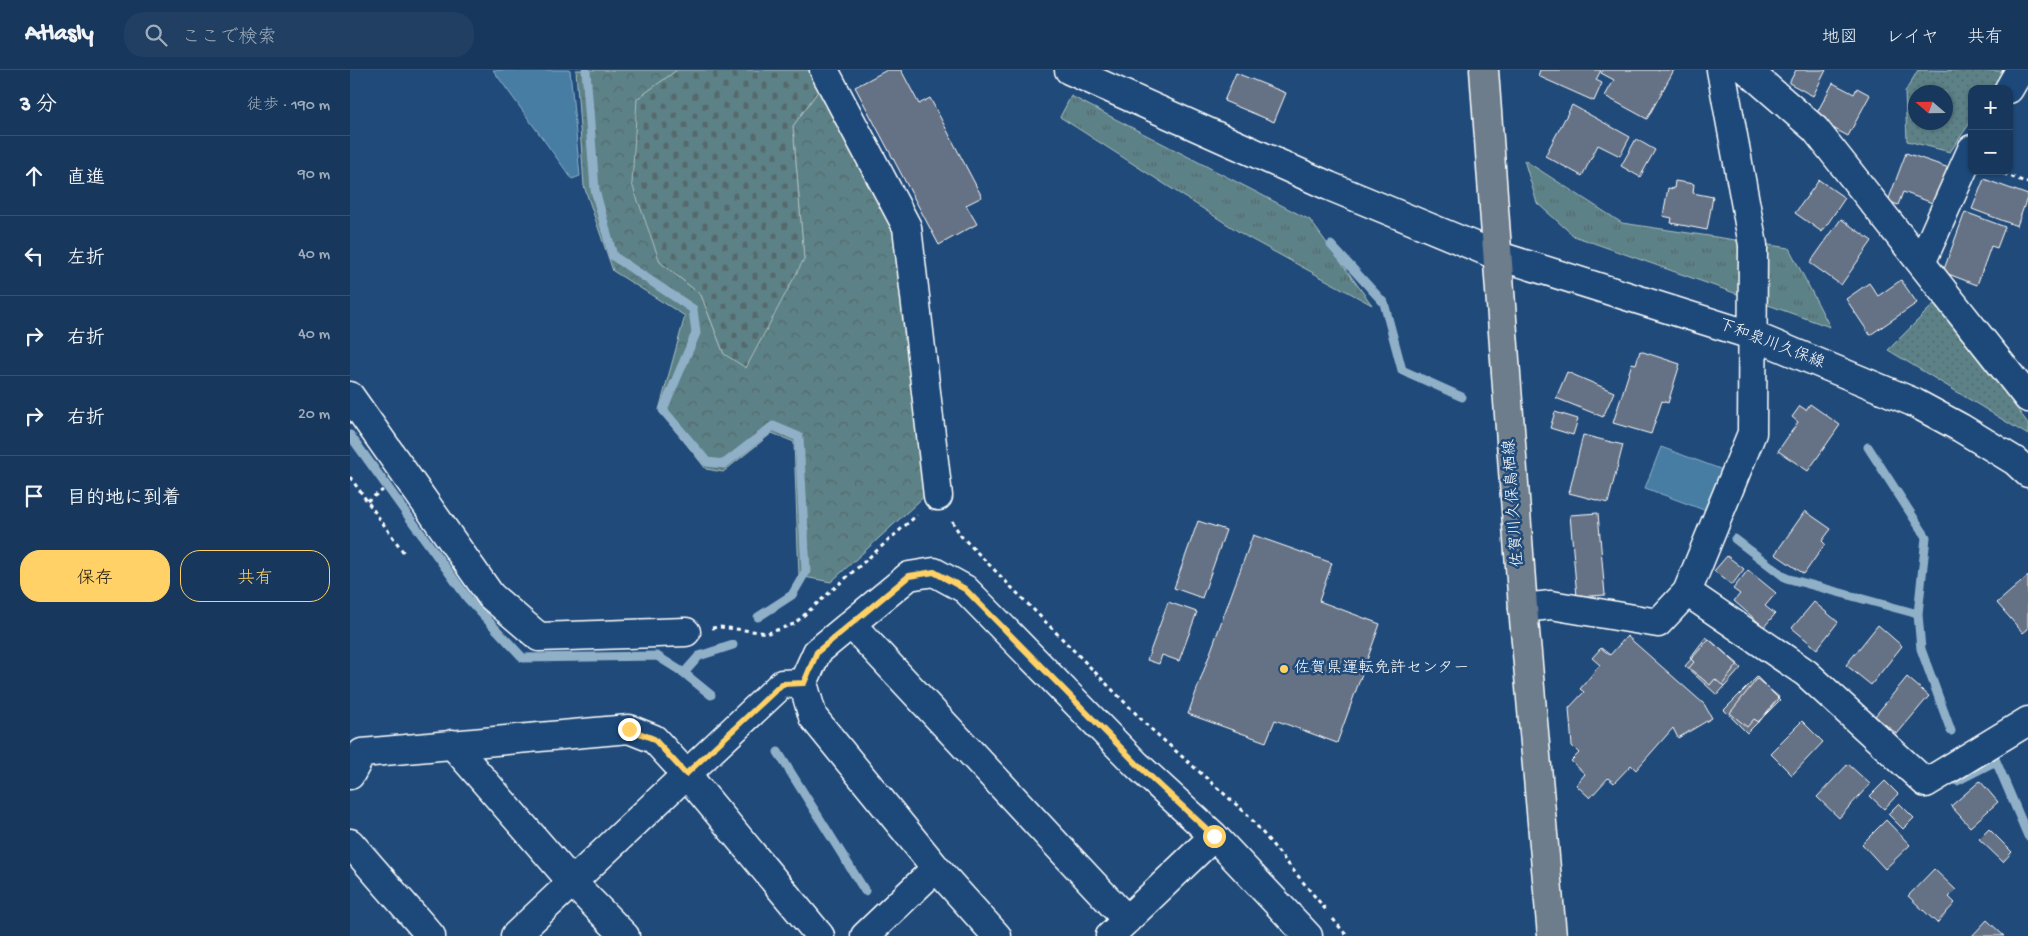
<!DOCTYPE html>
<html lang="ja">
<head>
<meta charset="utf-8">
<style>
  :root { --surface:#17385c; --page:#203f62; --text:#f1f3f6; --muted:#9eacbb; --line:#365272; --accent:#ffd166 }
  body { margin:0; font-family:"Gochi Hand","Klee One",sans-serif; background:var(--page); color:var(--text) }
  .controls { position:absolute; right:15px; top:15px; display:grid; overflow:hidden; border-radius:10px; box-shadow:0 1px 4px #0004 }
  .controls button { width:45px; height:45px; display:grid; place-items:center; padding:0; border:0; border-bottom:1px solid var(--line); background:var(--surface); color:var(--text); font:25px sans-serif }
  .compass { position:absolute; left:1558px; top:15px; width:45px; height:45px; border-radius:50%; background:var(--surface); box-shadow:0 1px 4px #0004; rotate:290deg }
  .stop { position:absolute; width:15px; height:15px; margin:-11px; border:4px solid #ffd166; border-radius:50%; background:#fff }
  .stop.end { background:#ffd166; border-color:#fff; box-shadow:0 1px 5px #0008 }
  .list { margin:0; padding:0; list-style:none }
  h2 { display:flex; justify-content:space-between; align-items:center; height:65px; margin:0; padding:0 20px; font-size:21px }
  h2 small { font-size:16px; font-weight:400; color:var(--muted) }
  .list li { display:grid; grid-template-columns:32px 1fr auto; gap:15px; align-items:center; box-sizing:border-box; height:80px; padding:0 20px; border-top:1px solid var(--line) }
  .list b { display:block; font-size:19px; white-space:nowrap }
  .list em { font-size:16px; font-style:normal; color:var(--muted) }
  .actions { display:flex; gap:10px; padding:15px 20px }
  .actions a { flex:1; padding:11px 0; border:1px solid var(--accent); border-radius:20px; text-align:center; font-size:18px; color:var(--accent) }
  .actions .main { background:var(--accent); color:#111 }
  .icon { flex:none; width:28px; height:28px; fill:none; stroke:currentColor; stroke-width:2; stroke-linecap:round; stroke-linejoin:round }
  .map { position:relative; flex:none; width:1678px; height:866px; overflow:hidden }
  header { display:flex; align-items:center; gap:30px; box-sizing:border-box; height:70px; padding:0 25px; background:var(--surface); border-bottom:1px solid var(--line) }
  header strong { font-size:24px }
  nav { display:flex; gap:28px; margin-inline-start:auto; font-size:18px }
  .search { width:350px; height:45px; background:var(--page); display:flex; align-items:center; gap:12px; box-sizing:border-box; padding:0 18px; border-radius:20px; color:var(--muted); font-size:19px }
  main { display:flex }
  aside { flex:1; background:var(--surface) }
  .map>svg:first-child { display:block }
  .grass { fill:url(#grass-tufts); stroke:#aec0c2 }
  .forest { fill:url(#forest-crowns); stroke:#aec0c2 }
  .cemetery { fill:url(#cemetery-stones); stroke:#aec0c2 }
  .garden { fill:url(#garden-dots); stroke:#aec0c2; fill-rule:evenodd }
  .water { fill:#467ca3; stroke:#90b0c8 }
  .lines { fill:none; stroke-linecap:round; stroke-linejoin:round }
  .stream { stroke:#90b0c8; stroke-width:9 }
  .building { fill:#657184; stroke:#fff }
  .minor-casing { stroke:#fff; stroke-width:31 }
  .major-casing { stroke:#fff; stroke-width:31 }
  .path { stroke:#fff; stroke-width:3; stroke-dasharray:4 4; stroke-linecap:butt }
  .minor { stroke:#1f4a7a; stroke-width:28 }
  .major { stroke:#6d7d8c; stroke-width:28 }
  .route { stroke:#ffd166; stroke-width:6 }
  .poi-dot { fill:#ffd166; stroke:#1f4a7a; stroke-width:2 }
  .labels { text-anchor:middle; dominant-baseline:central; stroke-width:5; stroke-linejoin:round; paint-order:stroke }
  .street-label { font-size:16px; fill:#fff; stroke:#1f4a7a }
  .poi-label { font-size:16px; fill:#fff; stroke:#1f4a7a; text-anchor:start }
</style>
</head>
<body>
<header>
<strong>Atlasly</strong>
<div class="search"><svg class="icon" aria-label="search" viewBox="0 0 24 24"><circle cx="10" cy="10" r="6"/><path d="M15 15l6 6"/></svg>ここで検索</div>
<nav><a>地図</a><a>レイヤ</a><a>共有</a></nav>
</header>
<main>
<aside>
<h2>3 分<small>徒歩 · 190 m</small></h2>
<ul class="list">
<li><svg class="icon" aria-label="ahead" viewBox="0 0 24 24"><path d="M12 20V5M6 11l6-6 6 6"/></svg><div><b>直進</b></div><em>90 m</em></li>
<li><svg class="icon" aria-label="left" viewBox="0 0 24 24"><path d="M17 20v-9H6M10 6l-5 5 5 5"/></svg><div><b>左折</b></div><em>40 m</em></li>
<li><svg class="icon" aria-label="right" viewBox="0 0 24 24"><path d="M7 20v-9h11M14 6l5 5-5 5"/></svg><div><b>右折</b></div><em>40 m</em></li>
<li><svg class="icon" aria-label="right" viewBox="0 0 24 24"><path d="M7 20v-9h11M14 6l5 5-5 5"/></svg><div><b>右折</b></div><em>20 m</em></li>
<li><svg class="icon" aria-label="arrive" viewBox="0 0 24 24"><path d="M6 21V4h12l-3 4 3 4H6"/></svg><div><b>目的地に到着</b></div></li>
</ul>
<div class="actions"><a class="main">保存</a><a>共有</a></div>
</aside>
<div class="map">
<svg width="1678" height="866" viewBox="0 0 1678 866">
  <defs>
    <pattern id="grass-tufts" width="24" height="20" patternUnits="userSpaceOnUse" patternTransform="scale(1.25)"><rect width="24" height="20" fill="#5c8186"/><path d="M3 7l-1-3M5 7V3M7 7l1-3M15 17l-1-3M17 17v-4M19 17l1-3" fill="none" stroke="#55696c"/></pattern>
    <pattern id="forest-crowns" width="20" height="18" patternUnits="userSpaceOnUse" patternTransform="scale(1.25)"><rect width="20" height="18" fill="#5c8186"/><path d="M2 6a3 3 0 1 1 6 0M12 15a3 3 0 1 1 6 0" fill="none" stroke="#55696c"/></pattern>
    <pattern id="cemetery-stones" width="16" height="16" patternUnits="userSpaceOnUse" patternTransform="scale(1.25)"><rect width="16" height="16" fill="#5c8186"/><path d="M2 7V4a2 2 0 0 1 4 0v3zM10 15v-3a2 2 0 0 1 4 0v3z" fill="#55696c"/></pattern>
    <pattern id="garden-dots" width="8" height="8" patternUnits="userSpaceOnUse" patternTransform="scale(1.25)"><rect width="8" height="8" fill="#5c8186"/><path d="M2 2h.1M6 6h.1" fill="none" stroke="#55696c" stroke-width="1.8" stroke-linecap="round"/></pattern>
  </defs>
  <rect width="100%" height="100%" fill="#1f4a7a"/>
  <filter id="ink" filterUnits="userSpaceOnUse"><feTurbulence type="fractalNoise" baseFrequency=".02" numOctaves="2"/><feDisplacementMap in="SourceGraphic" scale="10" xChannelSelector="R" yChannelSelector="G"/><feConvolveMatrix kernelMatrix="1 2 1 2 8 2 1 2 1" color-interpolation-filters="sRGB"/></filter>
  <g filter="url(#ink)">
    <path class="grass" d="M721,26L960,150L1022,235L897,167L710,47Z
      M1174,90L1272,153L1439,178L1480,257L1224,166L1187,133Z"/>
    <path class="forest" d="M226,0H327L287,29L310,192L351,225L374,284L454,189L443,56L471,17L548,158L578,423L481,512L449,506L444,372L422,363L373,402L356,399L309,340L335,246L263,201L234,116Z"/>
    <path class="cemetery" d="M327,0H461L471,17L443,56L454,189L396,298L374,284L351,225L310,192L282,114L287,29Z"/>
    <path class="garden" d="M1568,0L1655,1L1643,19H1622V50L1600,82L1557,71L1555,22ZM1566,22H1596V52H1566Z
      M1584,234L1678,353V365L1538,280Z"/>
    <path class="water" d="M143,0H220L230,106L222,109Z
      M1311,377L1373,400L1354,440L1295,418Z"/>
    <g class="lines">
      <path class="stream" d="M236,0L245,120L263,186L343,239L346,263L313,340L357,392L374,394L423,356L449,367L456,501L442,525L408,547
        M981,175L1034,233L1052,300L1112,327
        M0,365L118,529L173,588L307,586L334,603L361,625
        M1518,377L1576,467L1568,544L1571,579L1601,661
        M1385,469L1436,508L1568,544
        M334,603L349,586L383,575
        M428,682L515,821
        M1607,711L1646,691L1678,766"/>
    </g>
    <path class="building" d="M537,0H551L569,34L580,28L632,127L616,135L627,154L589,175L505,17Z
      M1190,0H1251L1246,10L1252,13L1244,31L1188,6Z
      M1253,0H1324L1297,49L1255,26L1264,10L1251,3Z
      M1446,0H1476L1463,26L1439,13Z
      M886,3L936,23L924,52L874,31Z
      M1483,13L1504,24L1507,18L1520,25L1498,66L1464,48Z
      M1222,35L1280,67L1270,86L1248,75L1232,106L1195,86Z
      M1286,69L1305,80L1290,107L1271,96Z
      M1556,83L1602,99L1588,135L1553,122L1548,135L1538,131Z
      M1634,109L1678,125L1667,156L1622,139Z
      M1469,110L1495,128L1472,162L1445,143Z
      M1325,111L1344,114L1343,123L1363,127L1357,160L1321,153L1322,148L1313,146L1318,118L1324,119Z
      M1615,142L1655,157L1647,178L1641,176L1627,215L1593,202Z
      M1491,149L1522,171L1491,215L1460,193Z
      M1551,210L1567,233L1520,265L1496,229L1519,213L1528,226Z
      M1290,281L1330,294L1318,333L1312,331L1301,364L1263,353L1282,293L1286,294Z
      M1217,302L1264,322L1253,347L1206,328Z
      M1460,334L1490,355L1458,401L1428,381L1448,352L1442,347L1450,336L1456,340Z
      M1205,342L1228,349L1223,365L1200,358Z
      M1233,365L1273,375L1258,433L1219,423Z
      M1455,441L1481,459L1472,471L1475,474L1454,504L1425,484Z
      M1248,443L1255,525L1227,527L1220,445Z
      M848,451L876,460L852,528L824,518Z
      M903,465L982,493L969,531L1030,554L987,673L925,650L916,672L838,644Z
      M1377,486L1394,499L1382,515L1364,501Z
      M1398,500L1426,523L1415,536L1425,544L1414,557L1384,531L1390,524L1383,519Z
      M1678,506V559L1673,563L1647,533Z
      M818,532L847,542L829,591L812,585L809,594L797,590Z
      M1464,532L1488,552L1467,579L1442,558Z
      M1528,555L1552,576L1521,615L1496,595Z
      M1277,566L1354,634L1362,648L1328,668L1323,658L1286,700L1281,695L1264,713L1258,708L1240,728L1226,715L1235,704L1221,691L1229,683L1222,676L1219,638L1234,622L1230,619L1250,595L1242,588L1251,578L1260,585Z
      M1356,567L1388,594L1372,615L1365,609L1360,615L1339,598L1344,592L1340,588Z
      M1359,569L1391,598L1367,625L1335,596Z
      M1407,607L1430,630L1397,663L1374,640Z
      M1557,607L1579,626L1547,664L1525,646Z
      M1407,609L1429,627L1409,652L1404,649L1397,657L1380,643Z
      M1452,651L1473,672L1442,705L1420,683Z
      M1498,694L1520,714L1489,748L1467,727Z
      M1535,711L1548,724L1534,739L1520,726Z
      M1630,711L1648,732L1620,757L1601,736Z
      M1549,733L1564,748L1553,759L1538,744Z
      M1536,750L1560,775L1535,799L1512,774Z
      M1639,759L1662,782L1653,792L1629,769Z
      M1584,799L1606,820L1599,827L1605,833L1587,853L1558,826Z
      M1637,850L1654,866H1622Z"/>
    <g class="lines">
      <defs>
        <path id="minor" d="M474,0L557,157L588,426
          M719,0L979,116L1146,185L1404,266L1498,305L1563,332L1611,358L1665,391L1678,403
          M1371,0L1403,175L1402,363L1337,522L1456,603L1576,713L1678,651
          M1397,0L1465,59L1678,328
          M1659,19L1670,0
          M1572,191L1622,79
          M0,326L141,526L189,567L336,562
          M1173,538L1201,535L1308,553L1337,522
          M501,554L777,850
          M102,674L222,812L275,866
          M0,705L12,683L279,659L304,669L336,704L470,866
          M0,773L81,866
          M165,866L432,614L453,613
          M515,866L586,798
          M647,866L586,798L463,647L453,613L467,582L559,506L584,502L615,519L787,695L864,766L958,866
          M760,866L864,766"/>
        <path id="major" d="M1134,0L1173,538L1202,866"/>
      </defs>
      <use href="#minor" class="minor-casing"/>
      <use href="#major" class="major-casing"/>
      <path class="path" d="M1646,101L1678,113
        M0,407L54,483
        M17,431L33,420
        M602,451L611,466L801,659L898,745L976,840
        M362,558L370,557L418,563L444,554L567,445
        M983,849L997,866"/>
      <use href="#minor" class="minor"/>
      <use href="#major" class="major"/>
    </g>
  </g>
  <g class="lines" filter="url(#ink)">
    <path class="route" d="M279,659L304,669L336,704L432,614L454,613L467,582L559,506L584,502L615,519L788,695L864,766"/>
  </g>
  <circle class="poi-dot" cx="934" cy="599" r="5"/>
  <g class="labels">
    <g class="street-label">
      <text transform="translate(1421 275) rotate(21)">下和泉川久保線</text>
      <text transform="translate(1165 433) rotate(-94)">佐賀川久保鳥栖線</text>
    </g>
    <g class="poi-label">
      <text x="944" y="599">佐賀県運転免許センター</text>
    </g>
  </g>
</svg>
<div class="controls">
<button>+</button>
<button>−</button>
</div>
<svg class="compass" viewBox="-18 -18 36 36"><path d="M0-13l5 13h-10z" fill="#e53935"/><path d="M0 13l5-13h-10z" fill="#9eacbb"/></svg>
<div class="stop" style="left:864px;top:766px"></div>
<div class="stop end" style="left:279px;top:659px"></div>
</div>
</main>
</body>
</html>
